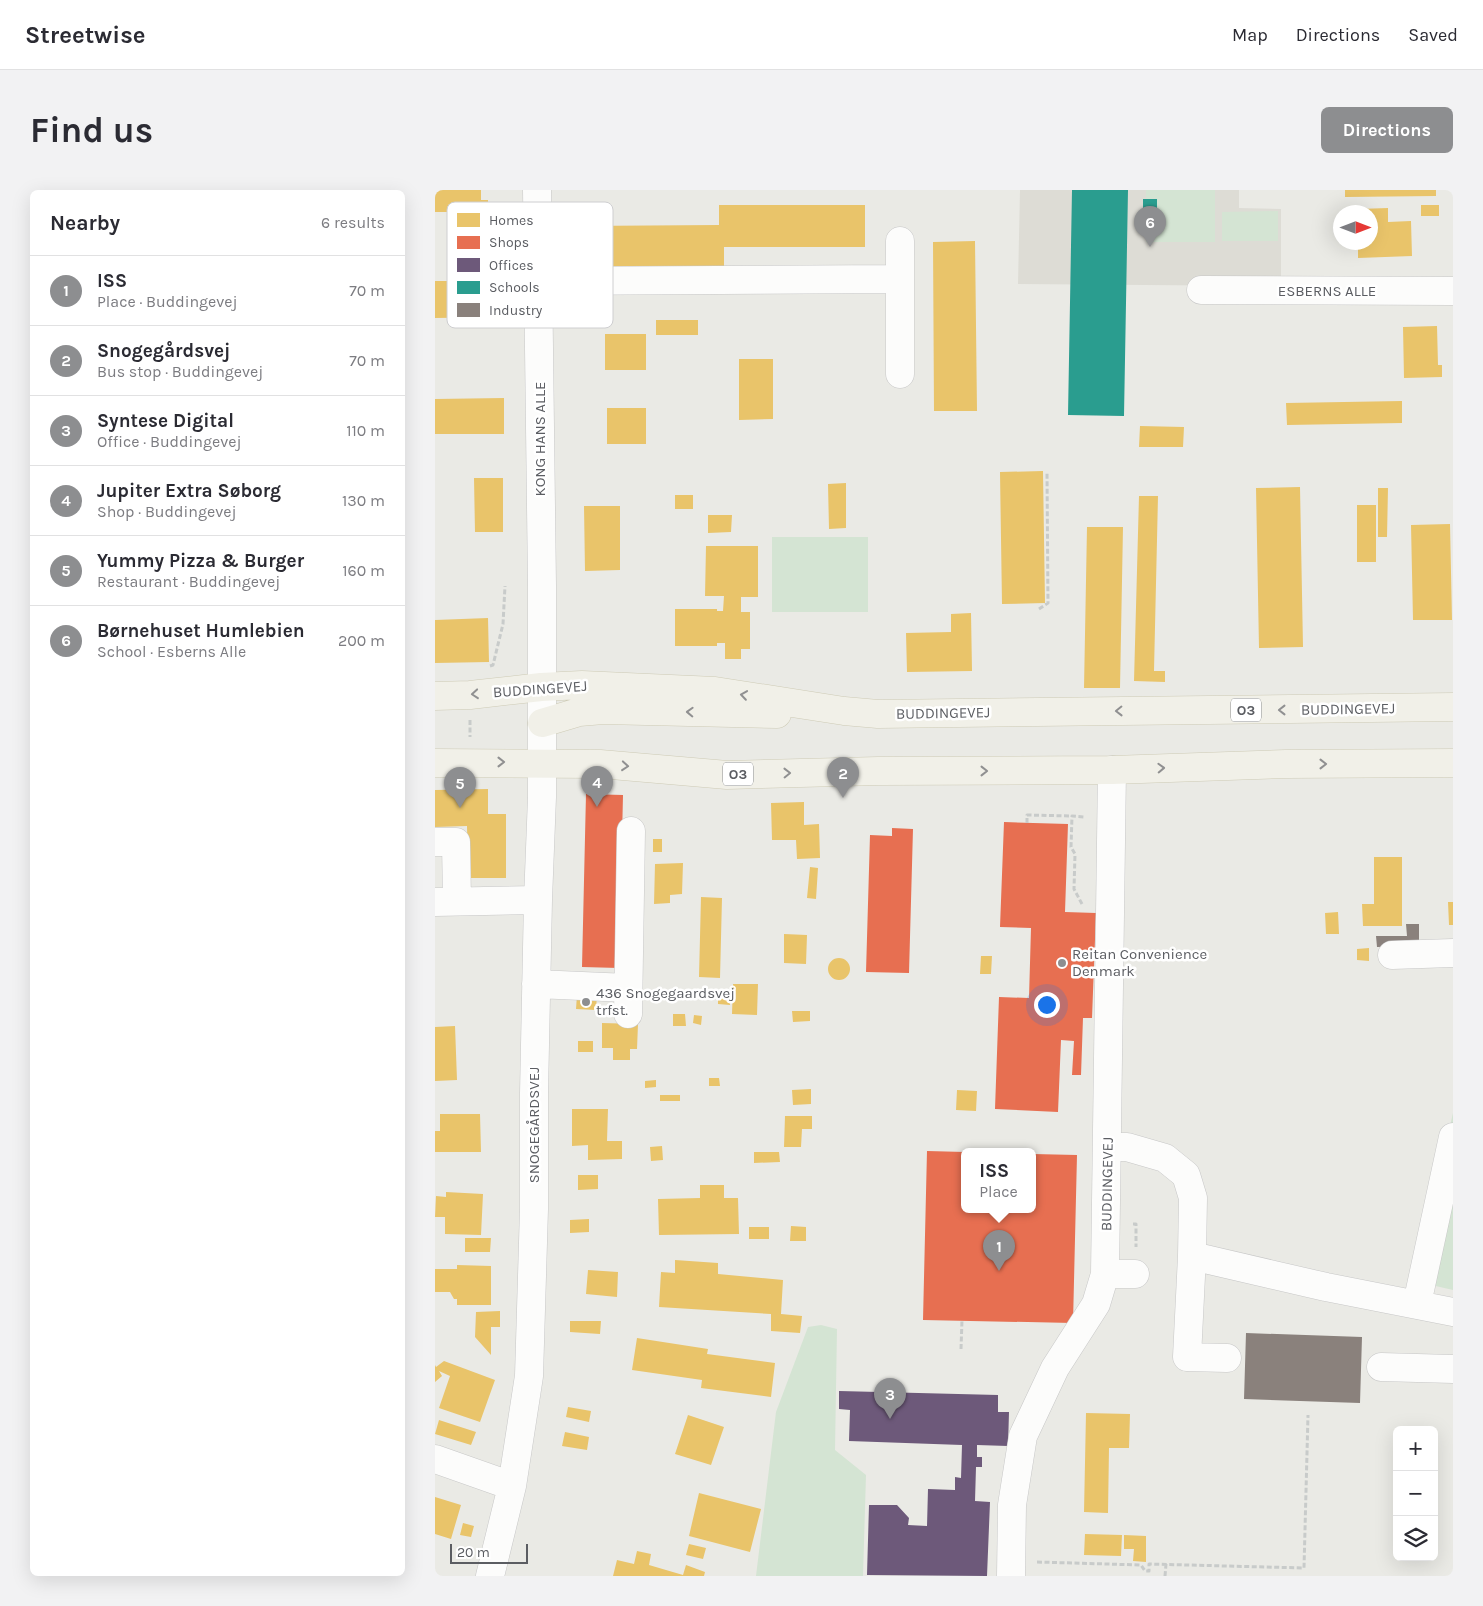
<!DOCTYPE html>
<html lang="en">
<head>
<meta charset="utf-8">
<style>
  :root { --surface:#fff; --page:#f2f2f3; --text:#2b2b33; --muted:#7c7c81; --line:#e1e1e2; --accent:#8d8e90 }
  body { margin:0; font-family:Karla,sans-serif; background:var(--page); color:var(--text) }
  .controls { position:absolute; right:15px; bottom:15px; display:grid; overflow:hidden; border-radius:8px; box-shadow:0 5px 20px #0002 }
  .controls button { width:45px; height:45px; display:grid; place-items:center; padding:0; border:0; border-bottom:1px solid var(--line); background:var(--surface); color:var(--text); font:25px sans-serif }
  .compass { position:absolute; left:898px; top:15px; width:45px; height:45px; border-radius:50%; background:var(--surface); box-shadow:0 5px 20px #0002; rotate:90deg }
  .scale { position:absolute; left:15px; bottom:12px; width:78px; box-sizing:border-box; padding-left:5px; border:2px solid #5b5d62; border-top:0; font-size:14px; line-height:18px; white-space:nowrap; color:#5b5d62; -webkit-text-stroke:4px #fff; paint-order:stroke }
  .you { position:absolute; left:611px; top:814px; width:18px; height:18px; margin:-12px; border:4px solid #fff; border-radius:50%; background:#1a73e8; box-shadow:0 0 0 8px #1a73e833 }
  .badge { display:grid; place-items:center; width:32px; height:32px; border-radius:50%; background:var(--accent); color:#fff; font-size:16px; font-weight:700 }
  .pin { position:absolute; translate:-50% -41px; filter:drop-shadow(0 1px 2px #0008) }
  .pin::after { content:''; position:absolute; top:26px; width:18px; height:15px; background:inherit; clip-path:polygon(0 0,100% 0,50% 100%) }
  .popup { position:absolute; left:526px; top:958px; width:75px; height:65px; box-sizing:border-box; display:grid; place-content:center; border-radius:8px; background:var(--surface); filter:drop-shadow(0 1px 4px #0005); font-size:16px; white-space:nowrap; color:var(--muted) }
  .popup b { font-size:19px; color:var(--text) }
  .popup::after { content:''; position:absolute; left:50%; top:100%; margin-left:-10px; border:10px solid transparent; border-top-color:var(--surface) }
  .list { margin:0; padding:0; list-style:none }
  h2 { display:flex; justify-content:space-between; align-items:center; height:65px; margin:0; padding:0 20px; font-size:21px }
  h2 small { font-size:16px; font-weight:400; color:var(--muted) }
  .list li { display:grid; grid-template-columns:32px 1fr auto; gap:15px; align-items:center; box-sizing:border-box; height:70px; padding:0 20px; border-top:1px solid var(--line) }
  .list b { display:block; font-size:19px; white-space:nowrap }
  .list p { margin:0; font-size:16px; white-space:nowrap; color:var(--muted) }
  .list em { font-size:16px; font-style:normal; color:var(--muted) }
  .icon { flex:none; width:28px; height:28px; fill:none; stroke:currentColor; stroke-width:2; stroke-linecap:round; stroke-linejoin:round }
  .map { position:relative; flex:none; width:1018px; height:1386px; overflow:hidden; border-radius:8px }
  header { display:flex; align-items:center; gap:30px; box-sizing:border-box; height:70px; padding:0 25px; background:var(--surface); border-bottom:1px solid var(--line) }
  header strong { font-size:24px }
  nav { display:flex; gap:28px; margin-inline-start:auto; font-size:18px }
  .intro { display:flex; align-items:center; justify-content:space-between; box-sizing:border-box; height:120px; padding:0 30px }
  h1 { margin:0; font-size:35px }
  .button { padding:12px 22px; border-radius:8px; background:var(--accent); color:#fff; font-size:18px; font-weight:700 }
  main { display:flex; gap:30px; padding:0 30px }
  aside { flex:1; background:var(--surface); border-radius:8px; box-shadow:0 5px 20px #0002 }
  .map>svg:first-child { display:block }
  .education { fill:#dddcd5 }
  .green { fill:#d4e4d3 }
  .homes { fill:#e9c46a }
  .shops { fill:#e76f51 }
  .offices { fill:#6d597a }
  .schools { fill:#2a9d8f }
  .industry { fill:#8a817c }
  .lines { fill:none; stroke-linecap:round; stroke-linejoin:round }
  .minor-casing { stroke:#c7c7c7; stroke-width:29 }
  .major-casing { stroke:#cecbb6; stroke-width:29 }
  .path { stroke:#c8cbca; stroke-width:3; stroke-dasharray:5 2.5; stroke-linecap:butt }
  .minor { stroke:#fcfcfb; stroke-width:28 }
  .major { stroke:#f1f0e8; stroke-width:28 }
  .oneway { stroke:#909091 }
  .poi-dot { fill:#8d8e90; stroke:#fff; stroke-width:2 }
  .labels { text-anchor:middle; dominant-baseline:central; stroke-width:5; stroke-linejoin:round; paint-order:stroke }
  .shield { fill:#fff; stroke:#8c8e91; stroke-width:1 }
  .shield-label { font-size:14px; font-weight:bold; fill:#5b5d62 }
  .street-label { font-size:15px; fill:#5b5d62; stroke:#fff }
  .poi-label { font-size:15px; fill:#5b5d62; stroke:#fff; text-anchor:start }
  .key { fill:#fff; stroke:#ceced0; stroke-width:1 }
  .key-label { font-size:14px; fill:#5b5d62 }
</style>
</head>
<body>
<header>
<strong>Streetwise</strong>
<nav><a>Map</a><a>Directions</a><a>Saved</a></nav>
</header>
<div class="intro"><h1>Find us</h1><a class="button">Directions</a></div>
<main>
<aside>
<h2>Nearby<small>6 results</small></h2>
<ul class="list">
<li><span class="badge">1</span><div><b>ISS</b><p>Place · Buddingevej</p></div><em>70 m</em></li>
<li><span class="badge">2</span><div><b>Snogegårdsvej</b><p>Bus stop · Buddingevej</p></div><em>70 m</em></li>
<li><span class="badge">3</span><div><b>Syntese Digital</b><p>Office · Buddingevej</p></div><em>110 m</em></li>
<li><span class="badge">4</span><div><b>Jupiter Extra Søborg</b><p>Shop · Buddingevej</p></div><em>130 m</em></li>
<li><span class="badge">5</span><div><b>Yummy Pizza &amp; Burger</b><p>Restaurant · Buddingevej</p></div><em>160 m</em></li>
<li><span class="badge">6</span><div><b>Børnehuset Humlebien</b><p>School · Esberns Alle</p></div><em>200 m</em></li>
</ul>
</aside>
<div class="map">
<svg width="1018" height="1386" viewBox="0 0 1018 1386">
  <rect width="100%" height="100%" fill="#eaeae5"/>
  <path class="education" d="M585,0H804V18L846,19V96L583,94Z"/>
  <path class="green" d="M711,0H780V52H711Z
    M843,21V51H787V22Z
    M337,347H433V422H337Z
    M1018,923V1100L979,1091Z
    M386,1135L402,1139L400,1260L431,1285L428,1386H321L341,1222L373,1137Z"/>
  <path class="homes" d="M0,0H46V10H53V25H57V36H44V25H25V22H0Z
    M910,0H1001V6L910,7Z
    M284,15H430V57H289V77L145,78L144,36L284,35Z
    M986,15H1004V26H986Z
    M953,18V32L976,31L977,66L923,68V52H936V22H924V19Z
    M540,51L542,221H499L498,52Z
    M0,91H68V127L0,128Z
    M221,130H263V145H221Z
    M1002,136L1003,175H1007V187L969,188L968,137Z
    M170,144H211V180H170Z
    M304,169H338V229L304,230Z
    M69,208V244H0V209Z
    M967,211V233L852,235L851,213Z
    M172,218H211V254H172Z
    M705,236L749,237L748,257H704Z
    M608,281L610,413L567,414L565,282Z
    M39,288H68V342H40Z
    M411,293V338L394,339L393,294Z
    M865,297L868,457L824,458L821,298Z
    M943,298H953L952,347H943Z
    M240,305H258V319H240Z
    M704,306H723L719,481H730V492L699,491Z
    M922,315H941V372H922Z
    M149,316H185V380L150,381Z
    M273,325H297L296,342L273,343Z
    M1015,334L1017,430H978L976,335Z
    M652,337H688L685,498H649Z
    M271,356H323V407H306V422H315V459H306V469H290V453H282V456H240V419H282V421H288L289,406H270Z
    M536,423L537,481L472,482L471,443L516,442V424Z
    M53,428L54,472L0,473V430Z
    M53,599V624H71V688H33L32,636L0,637V600Z
    M369,612V635L384,634L385,668L362,669L361,650H337L336,613Z
    M218,649H227V662H218Z
    M939,667H967V736H928L927,714H939Z
    M248,673L247,704L235,705V713L219,714L220,674Z
    M375,677L383,678L381,709L372,708Z
    M266,707L287,708L285,788L264,787Z
    M1013,712H1018V735H1014Z
    M903,722L904,744H891L890,723Z
    M349,744L372,745L371,774L349,773Z
    M934,758V771L922,770V759Z
    M546,766H557L556,784H545Z
    M393 779a11 11 0 1 1 22 0a11 11 0 1 1-22 0Z
    M298,794H323L322,825L297,824Z
    M283,800H296L295,815L283,814Z
    M142,805H162L161,820L141,819Z
    M357,821H375V831L358,832Z
    M238,824H250L251,836H238Z
    M259,825L267,826L266,835L258,833Z
    M167,833L203,834L202,859H195V870H178V858H167Z
    M20,836L22,890L0,891V837Z
    M143,851H158V862H143Z
    M274,888H284L285,896H274Z
    M221,890V897L210,898V891Z
    M376,899V914L358,915L357,900Z
    M522,900L542,901L541,921L521,920Z
    M225,905H245V911H225Z
    M137,919H173L172,951H187V969L153,970V955L137,956Z
    M5,924H45L46,962H0V941H5Z
    M350,926H377V939H367L366,957H349Z
    M227,956L228,970L216,971L215,957Z
    M319,962H344L345,972L319,973Z
    M143,985H163V999L143,1000Z
    M265,995H289V1008H303L304,1044L224,1045L223,1009L265,1008Z
    M11,1002L48,1004L46,1045L10,1044V1027H0L1,1006L11,1007Z
    M154,1029V1042L135,1043V1030Z
    M356,1036L371,1037V1051H355Z
    M314,1037H334V1049H314Z
    M30,1048H56L55,1062H30Z
    M240,1070L283,1073V1084L348,1090L346,1124L367,1126L365,1143L336,1141V1124L224,1117L226,1082L240,1083Z
    M22,1075L56,1076V1115H22V1109H19L15,1102H0V1079H22Z
    M153,1080L183,1082L182,1107L151,1104Z
    M65,1121V1137H56V1165L40,1147L41,1122Z
    M135,1131H166L165,1144L135,1142Z
    M202,1148L273,1159L272,1164L340,1173L336,1207L266,1198L267,1190L197,1180Z
    M9,1171L60,1190L45,1232L4,1218L15,1186L4,1181L7,1186L0,1192V1175L1,1177Z
    M133,1217L156,1221L154,1232L131,1227Z
    M651,1223L695,1224L694,1258H674L673,1323L649,1322Z
    M253,1225L289,1237L276,1275L240,1264Z
    M4,1230L41,1242L36,1255L0,1244Z
    M130,1242L154,1247L152,1260L127,1256Z
    M264,1303L326,1319L315,1362L254,1346Z
    M0,1307L26,1315L16,1349L0,1344Z
    M28,1333L39,1336L36,1347L25,1345Z
    M650,1344L687,1345L686,1366L649,1365Z
    M689,1345L711,1346V1372L698,1371L699,1359H689Z
    M254,1354L271,1358L268,1369L251,1365Z
    M202,1361L216,1364L214,1375L248,1385L251,1375L270,1382L269,1386H178L182,1370L199,1374Z"/>
  <path class="shops" d="M151,604L188,605L184,778L147,777Z
    M569,632L633,634L630,722L661,723L657,828H648L646,885H637L639,851L626,850L623,922L560,919L564,807L594,808L596,738L565,737Z
    M457,638L478,639L474,783L431,782L435,645L457,646Z
    M492,961L530,962V1020H598V964L642,965L638,1133L488,1130Z"/>
  <path class="offices" d="M404,1201L563,1205V1222H574L573,1256L542,1255V1267H547V1277H541L540,1311L555,1312L552,1386L432,1385L434,1315H462L474,1328L473,1335L492,1336L493,1299L520,1300V1287L526,1288L527,1255L414,1251L415,1220L404,1219Z"/>
  <path class="schools" d="M637,0H693L689,226L633,225Z
    M708,9H722V23H708Z"/>
  <path class="industry" d="M971,734H984V756L942,757L941,746H972Z
    M811,1143L927,1147L925,1213L809,1209Z"/>
  <g class="lines">
    <defs>
      <path id="minor" d="M465,51V184
        M103,91L465,89
        M766,100L1018,101
        M0,652H21L22,711
        M0,712L103,710
        M957,765L1018,763
        M101,794L193,798
        M193,824L196,641
        M673,957H692L730,968L751,985L758,1008L757,1066L752,1167L792,1168
        M757,1066L891,1097L1018,1122
        M670,1084H700
        M982,1114L1018,947
        M946,1177L1018,1179
        M0,1269L77,1296
        M55,1386L77,1296L94,1186L99,1019V903L103,710L107,607V396L102,0
        M576,1386L577,1315L588,1246L620,1178L661,1114L670,1084L677,580"/>
      <path id="major" d="M0,506L35,505L106,497L147,495L280,501L409,521L443,524L1018,517
        M107,533L144,522L168,520L342,524
        M0,573L165,574L292,585L443,581L677,580L851,574L1018,573"/>
    </defs>
    <use href="#minor" class="minor-casing"/>
    <use href="#major" class="major-casing"/>
    <path class="path" d="M604,419L613,413L612,282
      M55,476L58,475L68,434L70,396
      M35,530V547
      M592,633V625L637,626
      M647,714L639,699L640,664L636,657L637,626L649,627
      M698,1034H701V1057
      M526,1159L527,1130
      M602,1372L706,1375L710,1381H714V1374L869,1378L873,1225
      M730,1386L731,1374"/>
    <use href="#minor" class="minor"/>
    <use href="#major" class="major"/>
  </g>
  <defs><path id="oneway-chevron" d="M-2-3.5L2.5 0L-2 3.5" fill="none" stroke-width="1.6" stroke-linecap="round" stroke-linejoin="round" transform="scale(1.25)"/></defs>
  <g class="oneway">
    <use href="#oneway-chevron" transform="translate(40 504) rotate(175)"/>
    <use href="#oneway-chevron" transform="translate(309 505) rotate(-172)"/>
    <use href="#oneway-chevron" transform="translate(847 520) rotate(180)"/>
    <use href="#oneway-chevron" transform="translate(684 521) rotate(179)"/>
    <use href="#oneway-chevron" transform="translate(255 522) rotate(-178)"/>
    <use href="#oneway-chevron" transform="translate(66 572)"/>
    <use href="#oneway-chevron" transform="translate(888 574)"/>
    <use href="#oneway-chevron" transform="translate(190 576) rotate(5)"/>
    <use href="#oneway-chevron" transform="translate(726 578) rotate(-2)"/>
    <use href="#oneway-chevron" transform="translate(549 581)"/>
    <use href="#oneway-chevron" transform="translate(352 583) rotate(-1)"/>
  </g>
  <g class="poi-dot">
    <circle cx="627" cy="773" r="5"/>
    <circle cx="151" cy="812" r="5"/>
  </g>
  <g class="labels">
    <g class="shield">
      <rect x="796" y="508.5" width="30" height="23" rx="4"/>
      <rect x="288" y="572.5" width="30" height="23" rx="4"/>
    </g>
    <g class="shield-label">
      <text x="811" y="520">O3</text>
      <text x="303" y="584">O3</text>
    </g>
    <g class="street-label">
      <text x="892" y="101">ESBERNS ALLE</text>
      <text transform="translate(105 249) rotate(-90)">KONG HANS ALLE</text>
      <text transform="translate(105 499) rotate(-4)">BUDDINGEVEJ</text>
      <text transform="translate(913 519) rotate(-1)">BUDDINGEVEJ</text>
      <text transform="translate(508 523) rotate(-1)">BUDDINGEVEJ</text>
      <text transform="translate(99 935) rotate(-90)">SNOGEGÅRDSVEJ</text>
      <text transform="translate(672 994) rotate(-89)">BUDDINGEVEJ</text>
    </g>
    <g class="poi-label">
      <text x="637" y="764">Reitan Convenience<tspan x="637" dy="17">Denmark</tspan></text>
      <text x="161" y="803">436 Snogegaardsvej<tspan x="161" dy="17">trfst.</tspan></text>
    </g>
  </g>
  <rect x="12" y="12" width="166" height="126" rx="8" class="key"/>
  <rect x="22" y="23" width="23" height="14" fill="#e9c46a"/>
  <rect x="22" y="46" width="23" height="13" fill="#e76f51"/>
  <rect x="22" y="68" width="23" height="14" fill="#6d597a"/>
  <rect x="22" y="91" width="23" height="13" fill="#2a9d8f"/>
  <rect x="22" y="113" width="23" height="14" fill="#8a817c"/>
  <g class="key-label">
    <text x="54" y="35">Homes</text>
    <text x="54" y="57">Shops</text>
    <text x="54" y="80">Offices</text>
    <text x="54" y="102">Schools</text>
    <text x="54" y="125">Industry</text>
  </g>
</svg>
<div class="controls">
<button>+</button>
<button>−</button>
<button><svg class="icon" aria-label="layers" viewBox="0 0 24 24"><path d="M12 4l9 5-9 5-9-5zM3 14l9 5 9-5"/></svg></button>
</div>
<svg class="compass" viewBox="-18 -18 36 36"><path d="M0-13l5 13h-10z" fill="#e53935"/><path d="M0 13l5-13h-10z" fill="#7c7c81"/></svg>
<div class="scale">20 m</div>
<div class="you"></div>
<div class="pin badge" style="left:564px;top:1081px">1</div>
<div class="popup"><b>ISS</b>Place</div>
<div class="pin badge" style="left:408px;top:608px">2</div>
<div class="pin badge" style="left:455px;top:1229px">3</div>
<div class="pin badge" style="left:162px;top:617px">4</div>
<div class="pin badge" style="left:25px;top:618px">5</div>
<div class="pin badge" style="left:715px;top:57px">6</div>
</div>
</main>
</body>
</html>
